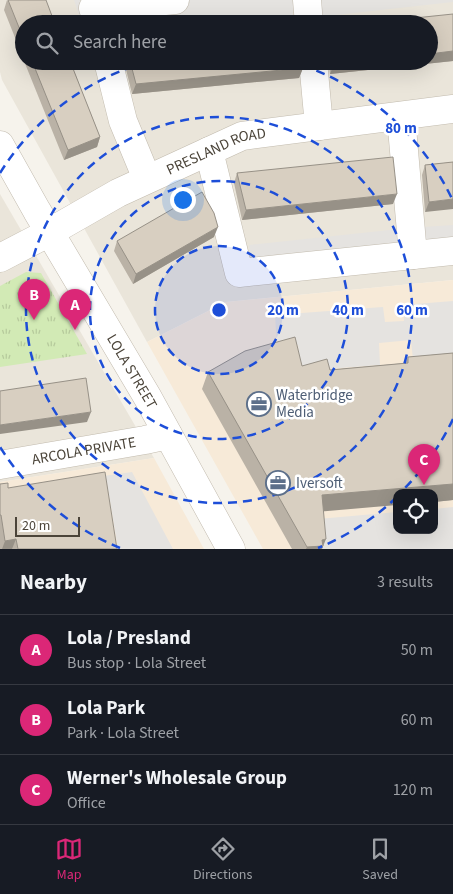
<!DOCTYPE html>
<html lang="en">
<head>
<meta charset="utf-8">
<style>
  :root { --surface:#171b24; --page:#242831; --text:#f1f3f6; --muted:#9ea1a6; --line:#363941; --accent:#db2777 }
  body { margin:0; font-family:"Source Sans 3",sans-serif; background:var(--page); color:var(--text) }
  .controls { position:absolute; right:15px; bottom:15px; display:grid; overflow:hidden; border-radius:10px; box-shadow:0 5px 20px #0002 }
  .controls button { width:45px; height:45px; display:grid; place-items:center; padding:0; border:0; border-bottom:1px solid var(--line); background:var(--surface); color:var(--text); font:25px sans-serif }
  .scale { position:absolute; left:15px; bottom:12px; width:65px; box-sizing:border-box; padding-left:5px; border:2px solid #4b4439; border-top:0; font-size:14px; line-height:18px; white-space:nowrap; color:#4b4439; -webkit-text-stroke:4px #fff; paint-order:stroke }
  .you { position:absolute; left:182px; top:199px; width:18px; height:18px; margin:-12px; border:4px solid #fff; border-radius:50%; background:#1a73e8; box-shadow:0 0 0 8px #1a73e833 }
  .badge { display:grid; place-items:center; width:32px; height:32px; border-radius:50%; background:var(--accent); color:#fff; font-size:16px; font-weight:700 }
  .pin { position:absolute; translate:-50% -41px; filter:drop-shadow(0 1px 2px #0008) }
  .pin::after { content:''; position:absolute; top:26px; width:18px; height:15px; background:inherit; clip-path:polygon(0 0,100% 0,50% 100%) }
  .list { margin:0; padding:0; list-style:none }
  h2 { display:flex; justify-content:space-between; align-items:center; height:65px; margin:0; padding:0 20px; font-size:21px }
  h2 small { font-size:16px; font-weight:400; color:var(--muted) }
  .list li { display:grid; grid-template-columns:32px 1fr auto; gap:15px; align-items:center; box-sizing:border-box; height:70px; padding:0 20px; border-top:1px solid var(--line) }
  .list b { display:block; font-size:19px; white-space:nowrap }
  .list p { margin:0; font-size:16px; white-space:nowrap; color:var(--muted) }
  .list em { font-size:16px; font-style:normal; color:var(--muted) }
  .icon { flex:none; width:28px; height:28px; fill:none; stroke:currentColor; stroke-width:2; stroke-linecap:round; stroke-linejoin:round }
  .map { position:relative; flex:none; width:453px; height:549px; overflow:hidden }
  .search { position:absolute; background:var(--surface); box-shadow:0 5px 20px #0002; left:15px; right:15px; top:15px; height:55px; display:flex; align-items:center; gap:12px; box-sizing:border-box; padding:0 18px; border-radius:28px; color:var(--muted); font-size:19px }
  .sheet { height:275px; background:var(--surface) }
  nav { display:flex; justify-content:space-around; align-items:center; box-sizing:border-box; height:70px; border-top:1px solid var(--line); background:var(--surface); font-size:14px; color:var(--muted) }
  nav a { display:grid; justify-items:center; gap:2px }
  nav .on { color:var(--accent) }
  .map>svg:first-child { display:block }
  .residential { fill:#eae5da; fill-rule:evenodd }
  .commercial { fill:#f7ead8; fill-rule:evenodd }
  .park { fill:url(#park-tufts) }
  .parking { fill:#e5e3e0 }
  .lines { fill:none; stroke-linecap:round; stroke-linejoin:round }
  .minor-casing { stroke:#c2bbae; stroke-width:29 }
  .minor { stroke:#fff; stroke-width:28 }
  .wall { fill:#bab2a6 }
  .shaded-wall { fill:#979187 }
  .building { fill:#d8cfc1; stroke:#979187 }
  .ring { fill:none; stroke:#1d4ed8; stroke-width:2.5; stroke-dasharray:9 6 }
  .labels { text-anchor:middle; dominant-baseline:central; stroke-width:5; stroke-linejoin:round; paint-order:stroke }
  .street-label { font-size:15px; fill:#4b4439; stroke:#fff }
  .service-label { font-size:15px; fill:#4e5e75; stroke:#fff; text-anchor:start }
  .centre { fill:#1d4ed8; stroke:#fff; stroke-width:2.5 }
  .ring-label { font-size:15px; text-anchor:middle; font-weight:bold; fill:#1d4ed8; stroke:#fff; stroke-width:5; stroke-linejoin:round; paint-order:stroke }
</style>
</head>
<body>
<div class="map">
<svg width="453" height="549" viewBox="0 0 453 549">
  <defs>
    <pattern id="park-tufts" width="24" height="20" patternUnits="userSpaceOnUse" patternTransform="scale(1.25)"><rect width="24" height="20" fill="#d2eab5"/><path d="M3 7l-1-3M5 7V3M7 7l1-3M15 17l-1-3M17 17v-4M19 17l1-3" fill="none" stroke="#b6ca9c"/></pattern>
  </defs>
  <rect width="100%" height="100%" fill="#f6f3ec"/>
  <path class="residential" d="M0,0H453V280L226,302L147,342L2,80L0,72ZM24,24H429V61H24Z
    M0,194L154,458L0,482Z"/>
  <path class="commercial" d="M453,280V549H263L147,342L226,302ZM397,493H434V530H397Z
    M154,458L204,549H0V482Z"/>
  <path class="park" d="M26,272L41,273L87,354L0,367V286Z"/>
  <path class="parking" d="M74,0H453V2L318,17L317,1L293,3V16L219,24H120V18L81,21Z
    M453,225V239L425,242L424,227Z
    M399,229L401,244L251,261L249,245Z
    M453,301V367L414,370L411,340L379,343L380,365L301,371L298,345L277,346L275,315L383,307L385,322L404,321L403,305Z
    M132,472L173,549H118L107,483L3,499V490Z
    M453,507V549H321L318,519L397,512V530H434V509Z"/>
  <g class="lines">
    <defs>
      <g id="minor">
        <path d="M307,0L309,24"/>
        <path d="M98,24L93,8L175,0"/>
        <path d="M108,61L123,121L147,179"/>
        <path d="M313,61L319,126"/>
        <path d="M401,116L413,255"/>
        <path id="s1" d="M0,145L37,211L148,398L231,549"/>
        <path d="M209,151L239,273L453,251"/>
        <path id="s2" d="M0,258L50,232L118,193L242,136L453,109"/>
        <path id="s3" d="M0,465L145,440L168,435"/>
      </g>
    </defs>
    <use href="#minor" class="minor-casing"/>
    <use href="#minor" class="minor"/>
  </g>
  <path class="wall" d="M7,0L24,24V60L4,10Z
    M453,14V61L330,74L329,61H429Z
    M24,61H70L100,137L97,147L64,160Z
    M124,61H302L303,68L299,78L132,94Z
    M453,162L425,212L422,175L425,165Z
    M237,173L393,204L242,220L234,183Z
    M214,237L133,284L114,251L117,241Z
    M453,353V500L434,502V493L323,511L322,549H292L202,389L208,372L302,366L330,370L405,363L408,357Z
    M0,484L117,549H0Z"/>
  <path class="shaded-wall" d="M453,51V61L330,74L334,64L358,61H429V54Z
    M303,68L299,78L132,94L136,84Z
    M100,137L97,147L64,160L68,150Z
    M397,194L393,204L242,220L246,210Z
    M453,199V209L425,212L429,202Z
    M218,227L214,237L133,284L136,274Z
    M91,412L87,422L0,434V425Z
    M453,484V500L434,502V493H397V505L316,512L322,495Z
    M16,539L12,549H2L5,541Z
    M326,539L322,549H306L307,547L322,540Z"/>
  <path class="building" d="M8,0H46L55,24H24V40Z
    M453,14V51L429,54V24H357Z
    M32,61H70L100,137L68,150Z
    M130,61H302L303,68L136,84Z
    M333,61H358L334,64Z
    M393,157L397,194L246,210L237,173Z
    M453,162V199L429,202L425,165Z
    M202,192L214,213L218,227L136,274L117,241Z
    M295,337L302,366L327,359L330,370L408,363V357L453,353V484L322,495L326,539L322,540L323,546L307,547L208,372L245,351Z
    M86,378L91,412L0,425V391Z
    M105,472L117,549H18L16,539L5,541L1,515H0V484L8,483V488Z"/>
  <circle cx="219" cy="310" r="64" fill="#1d4ed8" fill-opacity=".12"/>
  <g class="ring">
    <circle cx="219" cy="310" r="64"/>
    <circle cx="219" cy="310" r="129"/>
    <circle cx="219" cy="310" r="193"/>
    <path d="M453 419A258 258 0 0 1 401 492M397 497A258 258 0 0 1 318 548M120 548A258 258 0 0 1 0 447M0 173A258 258 0 0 1 150 61M288 61A258 258 0 0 1 453 201"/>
  </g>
  <defs>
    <symbol id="office-ring" viewBox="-11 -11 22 22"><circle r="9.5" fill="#fff" stroke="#5c6f8a" stroke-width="1.5"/><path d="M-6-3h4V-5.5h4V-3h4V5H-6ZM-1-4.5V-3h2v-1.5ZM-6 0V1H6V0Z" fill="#5c6f8a"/></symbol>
  </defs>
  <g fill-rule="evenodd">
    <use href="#office-ring" x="245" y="390" width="28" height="28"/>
    <use href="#office-ring" x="264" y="469" width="28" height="28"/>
  </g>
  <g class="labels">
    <g class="street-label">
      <text stroke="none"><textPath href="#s2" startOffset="242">PRESLAND ROAD</textPath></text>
      <text stroke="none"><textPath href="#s1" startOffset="262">LOLA STREET</textPath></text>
      <text stroke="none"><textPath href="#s3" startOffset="85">ARCOLA PRIVATE</textPath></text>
    </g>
    <g class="service-label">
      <text x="276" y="395">Waterbridge<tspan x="276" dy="17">Media</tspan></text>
      <text x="296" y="483">Iversoft</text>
    </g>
  </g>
  <circle cx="219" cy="310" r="8" class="centre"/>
  <g class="ring-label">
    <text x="401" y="133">80 m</text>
    <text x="283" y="315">20 m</text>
    <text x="348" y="315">40 m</text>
    <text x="412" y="315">60 m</text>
  </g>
</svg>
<div class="controls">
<button><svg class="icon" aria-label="locate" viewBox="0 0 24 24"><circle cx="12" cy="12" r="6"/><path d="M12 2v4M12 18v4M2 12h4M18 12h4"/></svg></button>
</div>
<div class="scale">20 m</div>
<div class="you"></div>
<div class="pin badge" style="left:75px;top:330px">A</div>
<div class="pin badge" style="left:34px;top:320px">B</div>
<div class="pin badge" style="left:424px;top:485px">C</div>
<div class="search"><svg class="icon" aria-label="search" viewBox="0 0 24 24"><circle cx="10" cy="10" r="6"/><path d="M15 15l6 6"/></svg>Search here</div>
</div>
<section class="sheet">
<h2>Nearby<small>3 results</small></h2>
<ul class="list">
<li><span class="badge">A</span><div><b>Lola / Presland</b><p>Bus stop · Lola Street</p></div><em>50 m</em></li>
<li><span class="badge">B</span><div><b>Lola Park</b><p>Park · Lola Street</p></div><em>60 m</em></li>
<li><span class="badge">C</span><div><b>Werner's Wholesale Group</b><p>Office</p></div><em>120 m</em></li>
</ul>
</section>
<nav>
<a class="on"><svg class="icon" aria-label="map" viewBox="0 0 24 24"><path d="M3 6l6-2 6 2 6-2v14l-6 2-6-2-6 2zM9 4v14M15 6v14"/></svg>Map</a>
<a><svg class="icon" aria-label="directions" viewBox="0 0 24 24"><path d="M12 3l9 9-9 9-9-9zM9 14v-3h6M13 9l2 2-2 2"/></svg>Directions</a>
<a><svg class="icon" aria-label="saved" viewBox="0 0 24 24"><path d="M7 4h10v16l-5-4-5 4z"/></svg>Saved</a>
</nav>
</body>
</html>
